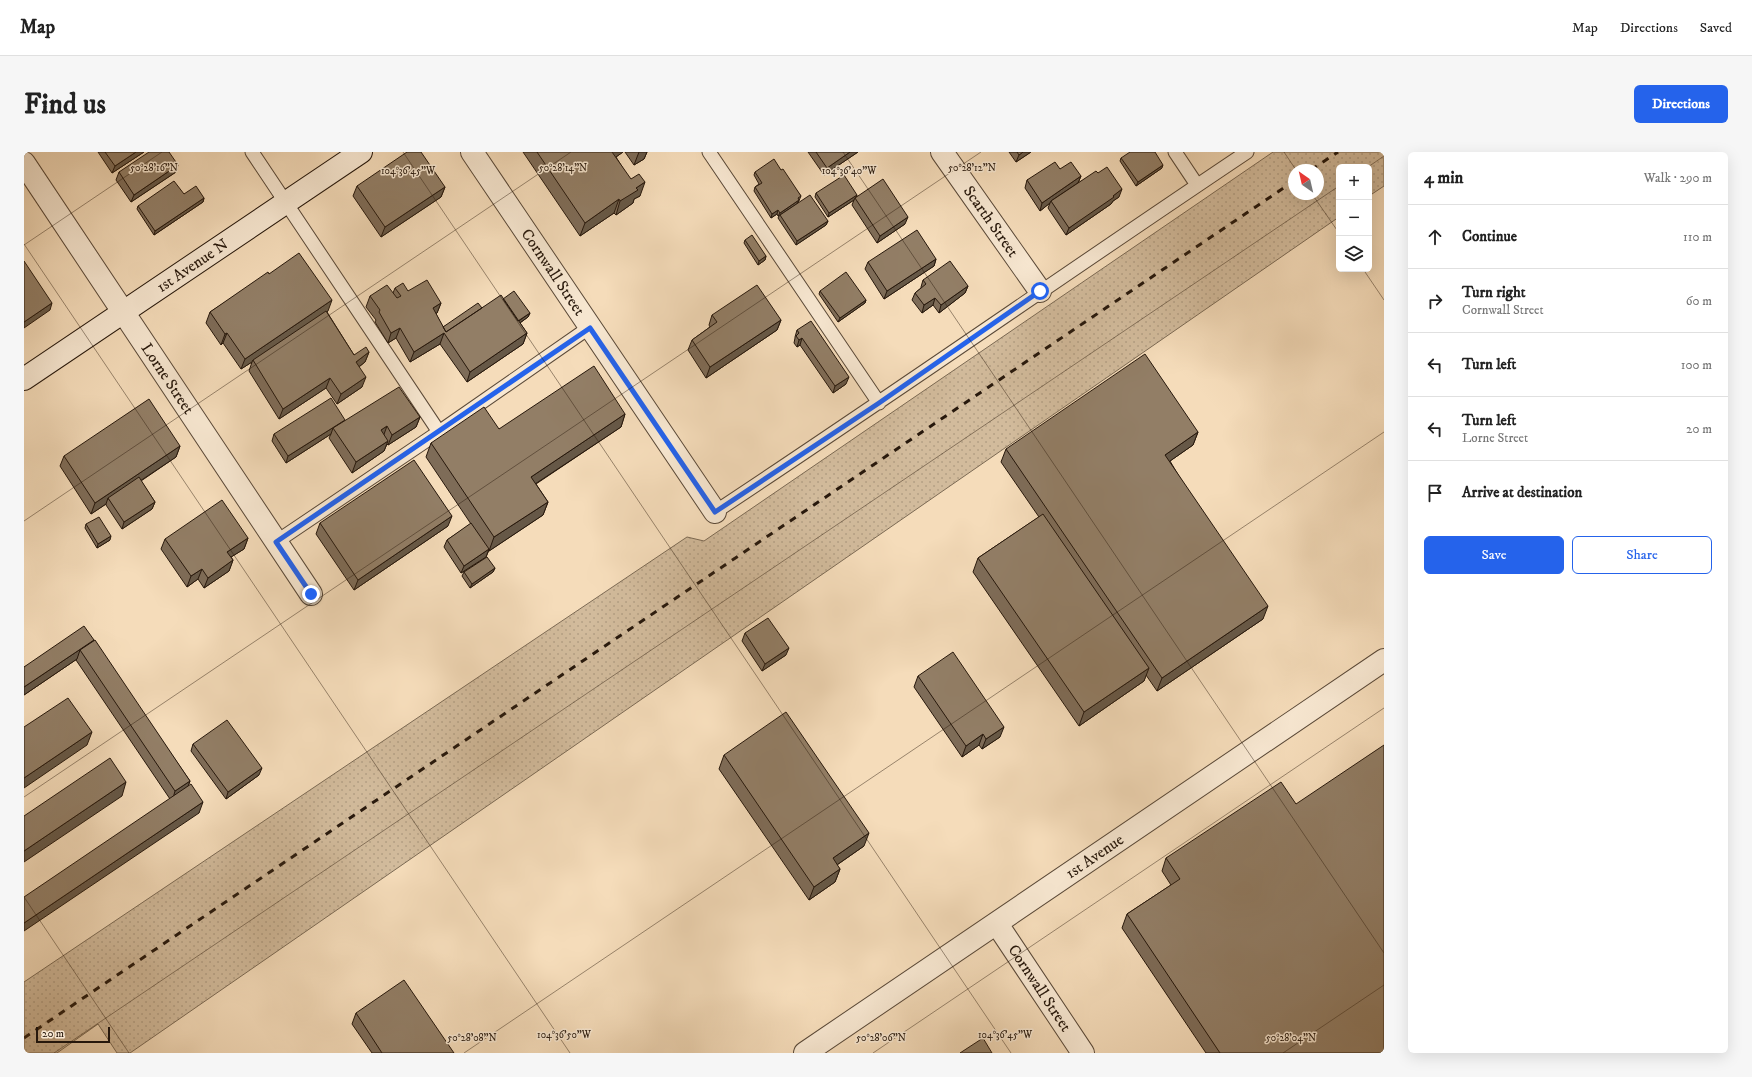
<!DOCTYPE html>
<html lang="en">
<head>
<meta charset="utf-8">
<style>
  :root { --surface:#fff; --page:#f6f6f6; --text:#222; --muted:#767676; --line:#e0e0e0; --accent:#2563eb }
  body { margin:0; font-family:"IM FELL DW Pica",serif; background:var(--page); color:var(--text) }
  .controls { position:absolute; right:12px; top:12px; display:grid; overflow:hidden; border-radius:6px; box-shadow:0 4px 16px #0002 }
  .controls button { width:36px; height:36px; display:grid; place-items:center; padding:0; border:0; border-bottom:1px solid var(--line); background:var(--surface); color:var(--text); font:20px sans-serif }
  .compass { position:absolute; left:1264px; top:12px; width:36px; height:36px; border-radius:50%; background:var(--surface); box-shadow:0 4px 16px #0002; rotate:326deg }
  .scale { position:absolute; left:12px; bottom:10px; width:74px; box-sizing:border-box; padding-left:4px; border:2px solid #27180c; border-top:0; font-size:11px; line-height:14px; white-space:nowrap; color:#27180c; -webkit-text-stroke:3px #f8e8d2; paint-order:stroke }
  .stop { position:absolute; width:12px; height:12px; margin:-9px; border:3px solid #2563eb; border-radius:50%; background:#fff }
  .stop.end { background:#2563eb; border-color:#fff; box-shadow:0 1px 4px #0008 }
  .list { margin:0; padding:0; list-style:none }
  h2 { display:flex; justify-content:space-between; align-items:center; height:52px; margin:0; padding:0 16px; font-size:17px }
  h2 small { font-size:13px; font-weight:400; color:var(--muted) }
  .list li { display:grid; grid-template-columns:26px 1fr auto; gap:12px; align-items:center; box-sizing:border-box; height:64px; padding:0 16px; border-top:1px solid var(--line) }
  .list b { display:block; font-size:15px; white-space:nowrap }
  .list p { margin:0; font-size:13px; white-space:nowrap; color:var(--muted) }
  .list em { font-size:13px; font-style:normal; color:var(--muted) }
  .actions { display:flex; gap:8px; padding:12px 16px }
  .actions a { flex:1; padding:9px 0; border:1px solid var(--accent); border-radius:6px; text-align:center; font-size:14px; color:var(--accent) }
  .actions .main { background:var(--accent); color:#fff }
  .icon { flex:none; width:22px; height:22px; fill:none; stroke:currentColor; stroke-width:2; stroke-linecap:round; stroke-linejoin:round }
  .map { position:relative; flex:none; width:1360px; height:901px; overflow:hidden; border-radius:6px }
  header { display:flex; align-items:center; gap:24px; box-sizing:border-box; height:56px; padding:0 20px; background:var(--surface); border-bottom:1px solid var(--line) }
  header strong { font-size:19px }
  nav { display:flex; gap:22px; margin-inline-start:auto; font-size:14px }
  .intro { display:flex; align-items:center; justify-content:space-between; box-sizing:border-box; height:96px; padding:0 24px }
  h1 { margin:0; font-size:28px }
  .button { padding:10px 18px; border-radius:6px; background:var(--accent); color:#fff; font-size:14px; font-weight:700 }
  main { display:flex; gap:24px; padding:0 24px }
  aside { flex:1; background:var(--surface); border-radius:6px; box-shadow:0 4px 16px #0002 }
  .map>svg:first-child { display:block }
  .grass { fill:url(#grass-dots); stroke:#7c6a54; fill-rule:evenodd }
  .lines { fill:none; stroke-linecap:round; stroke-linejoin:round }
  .lane-casing { stroke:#5a4938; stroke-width:15 }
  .street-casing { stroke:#5a4938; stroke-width:24 }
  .secondary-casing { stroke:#27180c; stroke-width:24 }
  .lane { stroke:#f8e8d2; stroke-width:13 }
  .street { stroke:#f8e8d2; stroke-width:22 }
  .secondary { stroke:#f8e8d2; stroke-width:22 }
  .rail { stroke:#27180c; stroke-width:3; stroke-dasharray:7 7; stroke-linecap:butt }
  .wall { fill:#7e6c58; stroke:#27180c }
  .shaded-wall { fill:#665847; stroke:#27180c }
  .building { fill:#927e66; stroke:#27180c }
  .route { stroke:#2563eb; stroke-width:5 }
  .ticks { fill:none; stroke:#27180c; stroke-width:1; stroke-opacity:0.45 }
  .labels { text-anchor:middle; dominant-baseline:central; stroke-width:3; stroke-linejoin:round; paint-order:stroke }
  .street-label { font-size:16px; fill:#27180c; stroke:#f8e8d2 }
  .ticks-label { font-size:10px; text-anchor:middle; fill:#27180c; stroke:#f8e8d2; stroke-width:3; stroke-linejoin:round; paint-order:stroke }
</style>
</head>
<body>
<header>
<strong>Map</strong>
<nav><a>Map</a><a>Directions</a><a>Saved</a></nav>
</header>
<div class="intro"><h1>Find us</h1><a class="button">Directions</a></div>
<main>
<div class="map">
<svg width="1360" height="901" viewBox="0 0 1360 901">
  <defs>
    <pattern id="grass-dots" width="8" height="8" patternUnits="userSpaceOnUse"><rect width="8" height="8" fill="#d2bb9c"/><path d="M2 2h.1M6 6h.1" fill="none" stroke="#b4a085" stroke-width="1.8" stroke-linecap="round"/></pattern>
  </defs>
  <rect width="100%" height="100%" fill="#f5dcba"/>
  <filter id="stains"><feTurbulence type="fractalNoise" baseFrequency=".005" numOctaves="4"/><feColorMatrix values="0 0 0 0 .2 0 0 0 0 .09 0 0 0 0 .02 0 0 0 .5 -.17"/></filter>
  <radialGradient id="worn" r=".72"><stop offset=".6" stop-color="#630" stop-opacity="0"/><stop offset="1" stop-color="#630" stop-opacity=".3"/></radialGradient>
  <path class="grass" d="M1249,0H1360V34L1345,44V15H1315V65L106,901H93L74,872L33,901H0V830L663,385L680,389ZM1270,18H1294V42H1270Z"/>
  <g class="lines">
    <defs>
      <path id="lane" d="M228,0L415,280L252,390
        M685,0L855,251
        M1151,0L1173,33
        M415,280L566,175
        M691,360C870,242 1045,119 1223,0"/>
      <g id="street">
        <path id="s1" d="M448,0L691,360"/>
        <path id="s2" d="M918,0L1016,139"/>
        <path id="s3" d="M0,11L287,442"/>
        <path id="s4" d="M973,772L1059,901"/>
        <path id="s5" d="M781,901L1360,508"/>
      </g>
      <g id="secondary">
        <path id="s6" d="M0,227L337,0"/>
      </g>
    </defs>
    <use href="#lane" class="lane-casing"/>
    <use href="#street" class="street-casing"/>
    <use href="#secondary" class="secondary-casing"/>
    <use href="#lane" class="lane"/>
    <use href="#street" class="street"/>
    <use href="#secondary" class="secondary"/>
    <path class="rail" d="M1287,18L1314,0
      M0,886L1270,29"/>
  </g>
  <path class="wall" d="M74,0H120L88,21Z
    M499,0H599L592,5L616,44L610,47L609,51L592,63L590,61L556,84Z
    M601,0H623L620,7L610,13Z
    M784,0H834L800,23Z
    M985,0H1007L992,10Z
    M1097,6L1138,16L1112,34L1096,9Z
    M1036,17L1057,24L1054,31L1074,21L1095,45L1089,49L1087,52L1042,83L1024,56L1026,51L1016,59L1001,36L1003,28Z
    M757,18L777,44L774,51L804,69L802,73L772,93L754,66L755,64H754L753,62L747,66L730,39L731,35L735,32L730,23L731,20Z
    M95,20H152L107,50L92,28Z
    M333,34L421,35L417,45L357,85L329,44Z
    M792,41L833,43L832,45L881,72L853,91L828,53L830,48L804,65L791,45Z
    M160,42L180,46L179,50L130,83L113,57L114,54Z
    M721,88L742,104L741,108L734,113L720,91Z
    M912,107L910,114L860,147L841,117L844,110Z
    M245,122L304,159L303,160L330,203L345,200L341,210L335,215L338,235L313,252L302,236L255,267L225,219L228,210L217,217L199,191L197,193L182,171L186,160Z
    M899,128L944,134L941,141L915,161L909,153L898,161L888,148L891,141L897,136V135Z
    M371,136L384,139L417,151L413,161L412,162L419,175L458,156L479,147L506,161L504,165L496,171L503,181L499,192L443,230L416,192L386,210L372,186L364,191L351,170L352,168L342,155L346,144L369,141Z
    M796,139L842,148L841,151L814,170L795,142Z
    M688,163L757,168L753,178L682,226L664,198L668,188L686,175L685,173Z
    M773,178L822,232L809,241L776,193L773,195L770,191L771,186V185Z
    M601,262L597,275L512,332L524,350L519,363L465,399V398L462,405L437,421L420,395L423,388L447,372L402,305L407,291L475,277Z
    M396,265L392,275L364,293L363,292L360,299L328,321L305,286L307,282L262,311L248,289L250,282L321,269Z
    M1174,280L1169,293L1146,309L1239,467L1133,539L1122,523L1120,529L1055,574L949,420L954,406L1015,365L977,310L982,297Z
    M156,294L152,305L117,329L131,350L128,357L98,377L82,353V352L67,362L36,314L40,304Z
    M296,371L424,374L330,438L292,382Z
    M62,372L86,388L73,396L61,376Z
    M224,386L220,397L207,405L209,408L205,419L180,436L174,427L163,435L137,397L141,387Z
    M471,416L469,420L446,436L438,424L440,420Z
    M721,481L762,503L738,519L718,489Z
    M70,488L69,490L166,629L164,634L175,661L146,647L52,508L53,507L0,543V515Z
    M894,524L976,585L958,597L955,593L938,605L890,535Z
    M169,592L235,623L202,647L167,599Z
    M700,603L840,694L813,713L816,717L811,730L785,748L695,617Z
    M1272,652L1360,901H1182L1098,776L1103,762L1147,733L1138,719L1142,706Z
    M332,861L430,901H348L328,872Z"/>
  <path class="shaded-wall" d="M112,0H120L88,21L91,14Z
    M586,0H599L582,12Z
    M615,0H623L620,7L610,13Z
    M826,0H834L800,23L803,16Z
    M999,0H1007L992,10L995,3Z
    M154,13L152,20L107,50L110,43Z
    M1139,13L1138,16L1112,34L1114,30Z
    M1057,24L1054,31L1027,49L1026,51L1016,59L1018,51Z
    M621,30L616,44L610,47L609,51L592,63L596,49L612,36Z
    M421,35L417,45L357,85L361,75Z
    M1098,37L1095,45L1089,49L1087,52L1042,83L1045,76Z
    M833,43L832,46H831L830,48L804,65L805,61Z
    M180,46L179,50L130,83L131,79Z
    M595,47L590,61L556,84L561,71Z
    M775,48L773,52L756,63L754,64L756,61Z
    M754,58L753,62L747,66L748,62Z
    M884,65L881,72L853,91L856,84Z
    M804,69L802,73L772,93L773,89Z
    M742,104L741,108L734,113L735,109Z
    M912,107L910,114L860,147L863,139Z
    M944,134L941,141L915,161L917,153Z
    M911,146L909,153L898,161L900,153Z
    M308,148L304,159L229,209V208L228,210L217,217L221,207Z
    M842,148L841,151L814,170L816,166Z
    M28,151L26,158L0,176V170Z
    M417,151L413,161L405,166L409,156Z
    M506,161L504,165L490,175L492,171Z
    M757,168L753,178L682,226L686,215Z
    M376,176L372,186L364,191L367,181Z
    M203,181L199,191L197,193L201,182Z
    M420,181L416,192L386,210L390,200Z
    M503,181L499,192L443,230L446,220Z
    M778,186L776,193L773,195L775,188Z
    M345,200L341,210L328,220L332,210Z
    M342,225L338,235L313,252L317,242Z
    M825,225L822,232L809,241L811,234Z
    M306,226L302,236L255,267L259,257Z
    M601,262L597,275L502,338L507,325Z
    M396,265L392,275L364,293L368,283Z
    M321,268L318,275L309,276L307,282L262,311L264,304Z
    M363,274L359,285L357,278Z
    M1174,280L1169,293L1136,316L1141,303Z
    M364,289L360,299L328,321L332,310Z
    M156,294L152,305L86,349L84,346L82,352L67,362L71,351Z
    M131,350L128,357L98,377L100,370Z
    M524,350L519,363L465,399L470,385Z
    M428,364L424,374L330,438L334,428Z
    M87,384L86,388L73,396L74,392Z
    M224,386L220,397L199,410L203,400Z
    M465,397L462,405L437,421L440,414Z
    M209,408L205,419L180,436L184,426Z
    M471,416L469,420L446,436L448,432Z
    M178,417L174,427L163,435L167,424Z
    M1244,454L1239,467L1133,539L1138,526Z
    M70,488L66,498H56L53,507L0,543V535Z
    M765,496L762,503L738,519L741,512Z
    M1125,516L1120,529L1055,574L1060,560Z
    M980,575L976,585L958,597L962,587Z
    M68,580L63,593L0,636V626Z
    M959,582L955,593L938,605L942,594Z
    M238,616L235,623L202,647L204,640Z
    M166,629L162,640L148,650L151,639Z
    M102,630L98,644L0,710V699Z
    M179,650L175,661L0,779V771Z
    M845,681L840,694L804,719L809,706Z
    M816,717L811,730L785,748L790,735Z"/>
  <path class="building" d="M81,0H112L91,14Z
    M125,0H145L154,13L110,43L95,20Z
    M383,0H397L421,35L361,75L333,34Z
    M513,0H588L607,27L615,22L621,30L612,36L614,38L596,49L595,47L561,71Z
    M792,0H826L803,16Z
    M993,0H999L995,3Z
    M1106,0H1131L1139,13L1114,30L1097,6Z
    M750,7L757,18L759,17L777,44L774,46L775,48L756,61L754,58L748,62L731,35L738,31L731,20Z
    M1031,10L1036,17L1047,10L1057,24L1018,51L1003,28Z
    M1083,15L1098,37L1089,44L1090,45L1045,76L1027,49L1072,19L1074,21Z
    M820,23L833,43L805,61L792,41Z
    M859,27L884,65L856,84L831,46Z
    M150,29L160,42L172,34L180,46L131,79L114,54Z
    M786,43L804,69L773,89L756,63Z
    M893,78L912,107L863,139L844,110Z
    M728,83L742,104L735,109L721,88Z
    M275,101L308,148L221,207L203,181L201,182L186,160L244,120L245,122Z
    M0,109L28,151L0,170Z
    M926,109L944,134L917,153L911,146L900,153L891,141L902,132L899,128Z
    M822,120L842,148L816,166L796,139Z
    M403,128L417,151L409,156L422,180L477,143L503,181L446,220L420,181L390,200L376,176L367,181L355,160L356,158L346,144L363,133L373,146L377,144L371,136L379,131L384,139Z
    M733,133L757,168L686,215L668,188L693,170L688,163Z
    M490,139L506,161L494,169L479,147Z
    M454,151L458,156L422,180L419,175Z
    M302,159L330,203L342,195L345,200L332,210L342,225L317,242L306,226L259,257L229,208Z
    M787,169L825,225L811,234L778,186L775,188L772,184L775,181L773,178Z
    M1121,202L1174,280L1141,303L1244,454L1138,526L982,297Z
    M570,214L601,262L507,325L524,350L470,385L407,291L460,255L475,277Z
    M375,235L396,265L368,283L363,274L357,278L364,289L332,310L309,276Z
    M307,246L321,268L264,304L250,282Z
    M125,247L156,294L71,351L40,304Z
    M390,308L428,364L334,428L296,371Z
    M115,325L131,350L100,370L84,346Z
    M198,348L224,386L203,400L209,408L184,426L178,417L167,424L141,387Z
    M1019,362L1125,516L1060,560L954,406Z
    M75,365L87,384L74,392L62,372Z
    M447,371L465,397L440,414L423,388Z
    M463,405L471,416L448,432L440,420Z
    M744,466L765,496L741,512L721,481Z
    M60,474L70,488L0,535V515Z
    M71,488L166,629L151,639L56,498Z
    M929,500L980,575L962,587L959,582L942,594L894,524Z
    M44,546L68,580L0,626V575Z
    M762,560L845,681L809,706L816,717L790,735L700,603Z
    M203,568L238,616L204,640L169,592Z
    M1360,593V901H1196L1103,762L1156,727L1142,706L1257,630L1272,652Z
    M86,606L102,630L0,699V664Z
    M167,632L179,650L0,771V745Z
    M380,828L430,901H358L332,861Z
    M959,886L968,901H936Z"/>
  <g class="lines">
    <path class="route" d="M287,442L252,390L566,176L691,360L855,251L1016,139"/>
  </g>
  <path class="ticks" d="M379,0L987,901M819,0L1360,801M1260,0L1272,18M1344,15L1360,4M1288,42L1315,81M0,92L546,901M0,93L138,0M1339,117L1360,148M0,369L547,0M0,645L957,0M0,745L105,901M30,901L1315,34M440,901L1360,280M849,901L1360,556M1259,901L1360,833"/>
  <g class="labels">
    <g class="street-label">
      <text stroke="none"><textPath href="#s2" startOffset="85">Scarth Street</textPath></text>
      <text stroke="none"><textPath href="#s6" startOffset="203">1st Avenue N</textPath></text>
      <text stroke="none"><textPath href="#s1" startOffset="145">Cornwall Street</textPath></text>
      <text stroke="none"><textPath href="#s3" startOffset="259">Lorne Street</textPath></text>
      <text stroke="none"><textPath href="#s5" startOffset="350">1st Avenue</textPath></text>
      <text stroke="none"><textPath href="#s4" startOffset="77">Cornwall Street</textPath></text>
    </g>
  </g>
  <g class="ticks-label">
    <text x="130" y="19">50°28'16"N</text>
    <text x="539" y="19">50°28'14"N</text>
    <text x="948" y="19">50°28'12"N</text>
    <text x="384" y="22">104°36'45"W</text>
    <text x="825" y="22">104°36'40"W</text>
    <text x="540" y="886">104°36'50"W</text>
    <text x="981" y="886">104°36'45"W</text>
    <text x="448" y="889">50°28'08"N</text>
    <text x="857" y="889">50°28'06"N</text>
    <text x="1267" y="889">50°28'04"N</text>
  </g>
  <rect width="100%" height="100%" filter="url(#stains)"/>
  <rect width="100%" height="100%" fill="url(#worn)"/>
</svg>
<div class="controls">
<button>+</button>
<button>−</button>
<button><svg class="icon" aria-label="layers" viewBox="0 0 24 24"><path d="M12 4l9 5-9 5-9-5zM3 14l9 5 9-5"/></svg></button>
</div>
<svg class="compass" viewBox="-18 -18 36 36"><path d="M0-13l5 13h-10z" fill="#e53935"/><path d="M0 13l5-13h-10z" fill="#767676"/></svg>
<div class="scale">20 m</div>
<div class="stop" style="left:1016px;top:139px"></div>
<div class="stop end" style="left:287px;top:442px"></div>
</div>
<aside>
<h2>4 min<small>Walk · 290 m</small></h2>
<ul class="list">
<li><svg class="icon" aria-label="ahead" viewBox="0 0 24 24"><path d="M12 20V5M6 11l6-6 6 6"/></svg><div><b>Continue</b></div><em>110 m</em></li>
<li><svg class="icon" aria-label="right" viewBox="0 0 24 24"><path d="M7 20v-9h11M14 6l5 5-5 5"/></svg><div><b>Turn right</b><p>Cornwall Street</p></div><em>60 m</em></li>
<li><svg class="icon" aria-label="left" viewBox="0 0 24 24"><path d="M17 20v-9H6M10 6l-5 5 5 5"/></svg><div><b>Turn left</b></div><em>100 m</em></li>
<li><svg class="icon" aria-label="left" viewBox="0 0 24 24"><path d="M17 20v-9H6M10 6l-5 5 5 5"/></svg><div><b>Turn left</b><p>Lorne Street</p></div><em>20 m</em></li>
<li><svg class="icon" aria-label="arrive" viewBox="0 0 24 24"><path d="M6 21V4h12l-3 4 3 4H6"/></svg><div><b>Arrive at destination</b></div></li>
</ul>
<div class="actions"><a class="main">Save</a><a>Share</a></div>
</aside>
</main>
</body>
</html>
